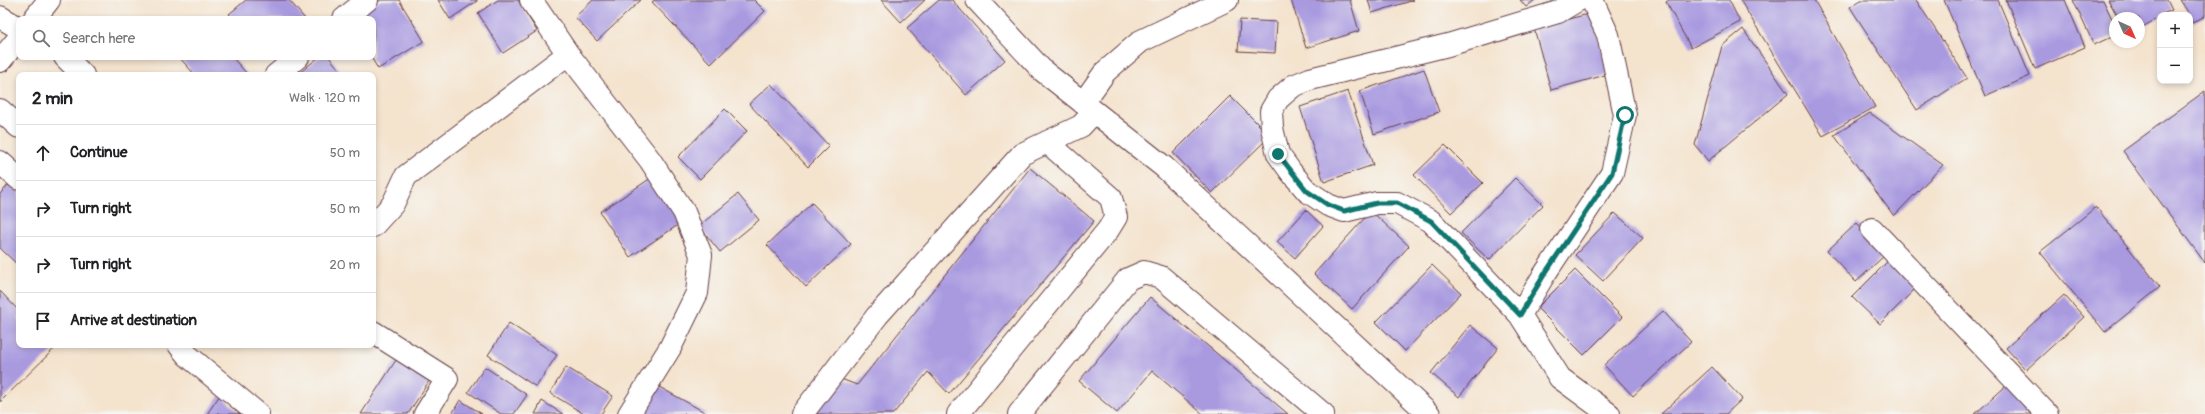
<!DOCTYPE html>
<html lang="en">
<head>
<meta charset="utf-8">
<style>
  :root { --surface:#fff; --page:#f6f6f6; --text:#202124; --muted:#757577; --line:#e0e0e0 }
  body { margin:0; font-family:Pangolin,sans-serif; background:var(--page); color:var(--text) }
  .controls { position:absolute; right:12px; top:12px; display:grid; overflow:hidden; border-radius:8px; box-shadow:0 2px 6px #0003 }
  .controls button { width:36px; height:36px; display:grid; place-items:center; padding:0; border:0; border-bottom:1px solid var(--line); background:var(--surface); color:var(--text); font:20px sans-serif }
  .compass { position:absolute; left:2109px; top:12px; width:36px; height:36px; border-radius:50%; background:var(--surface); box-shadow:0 2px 6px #0003; rotate:135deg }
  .stop { position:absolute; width:12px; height:12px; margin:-9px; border:3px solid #0f766e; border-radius:50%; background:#fff }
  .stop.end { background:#0f766e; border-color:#fff; box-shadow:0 1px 4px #0008 }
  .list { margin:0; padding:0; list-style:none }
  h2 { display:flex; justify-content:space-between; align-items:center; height:52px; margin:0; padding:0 16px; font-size:17px }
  h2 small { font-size:13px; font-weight:400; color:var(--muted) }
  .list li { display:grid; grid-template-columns:26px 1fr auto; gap:12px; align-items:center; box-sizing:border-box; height:56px; padding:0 16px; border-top:1px solid var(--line) }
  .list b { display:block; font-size:15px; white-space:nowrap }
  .list em { font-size:13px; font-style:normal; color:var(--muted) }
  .icon { flex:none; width:22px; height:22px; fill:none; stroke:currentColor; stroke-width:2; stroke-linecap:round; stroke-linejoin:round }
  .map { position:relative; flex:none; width:2205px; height:414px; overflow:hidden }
  .search { position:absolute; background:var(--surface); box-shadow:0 2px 6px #0003; left:16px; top:16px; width:360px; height:44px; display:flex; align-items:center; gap:10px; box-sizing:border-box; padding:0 14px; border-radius:8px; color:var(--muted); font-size:15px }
  .panel { position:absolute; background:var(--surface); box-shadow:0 2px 6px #0003; left:16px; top:72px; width:360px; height:276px; border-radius:8px }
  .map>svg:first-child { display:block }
  .building { fill:#a99ae0 }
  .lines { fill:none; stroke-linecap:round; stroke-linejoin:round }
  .minor-casing { stroke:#643c43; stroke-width:24 }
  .major-casing { stroke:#643c43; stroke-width:24 }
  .minor { stroke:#fff; stroke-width:22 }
  .major { stroke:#fff; stroke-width:22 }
  .route { stroke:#0f766e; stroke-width:5 }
</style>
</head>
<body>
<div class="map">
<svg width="2205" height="414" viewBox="0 0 2205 414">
  <rect width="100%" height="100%" fill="#f6f6f2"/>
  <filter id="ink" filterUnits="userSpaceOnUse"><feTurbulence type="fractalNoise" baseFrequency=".025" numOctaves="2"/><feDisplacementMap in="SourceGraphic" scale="8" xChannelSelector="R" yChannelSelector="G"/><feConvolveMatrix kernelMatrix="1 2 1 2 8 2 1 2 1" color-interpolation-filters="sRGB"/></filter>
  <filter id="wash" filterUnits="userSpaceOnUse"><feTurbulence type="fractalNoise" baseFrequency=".012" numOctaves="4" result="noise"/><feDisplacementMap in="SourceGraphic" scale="16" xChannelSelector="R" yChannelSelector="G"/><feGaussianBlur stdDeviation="0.9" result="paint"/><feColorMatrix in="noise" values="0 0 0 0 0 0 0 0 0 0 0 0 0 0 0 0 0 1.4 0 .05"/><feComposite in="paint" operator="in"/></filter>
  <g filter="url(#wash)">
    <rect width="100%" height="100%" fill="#f4e3cd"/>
    <g id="blocks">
      <path class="building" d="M246,0H289L305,19H233L229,14Z
        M381,0H399L424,41L378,69L371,57H373V19H350Z
        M438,0H477V1L450,19Z
        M498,0H518L537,31L503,53L478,13Z
        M593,0H641L597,41L575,17Z
        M655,0H754L765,11L711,64L652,2Z
        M881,0H925L901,22Z
        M939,0H952L1005,60L966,95L907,28Z
        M1291,0H1350L1359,31L1306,48Z
        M1368,0H1414L1372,13Z
        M1520,0H1535L1526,7Z
        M1669,0H1729L1740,22L1691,48L1666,2Z
        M1740,0H1814L1875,107L1823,136Z
        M1861,0H1916L1967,78L1917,110L1850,7Z
        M1944,0H1998L2030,76L1985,96Z
        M2006,0H2065L2085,47L2035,69Z
        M2073,0H2103L2115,25V35L2094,45Z
        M2108,0H2167L2172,10L2160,15V17L2139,29V18H2119Z
        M2180,0H2205V16L2192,23L2190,15Z
        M1592,13L1609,74L1551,90L1534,28Z
        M1240,20L1277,22L1275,53L1238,51Z
        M1743,29L1788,94L1708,161L1695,145L1722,46Z
        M179,57H232L248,75H195Z
        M319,57H329L344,75H297Z
        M1424,69L1439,112L1374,134L1360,91Z
        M771,84L829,146L808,167L749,104Z
        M1348,91L1373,165L1324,182L1300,107Z
        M2205,91V263L2123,151Z
        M1230,96L1270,136L1212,193L1173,153Z
        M725,109L747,131L700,179L678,157Z
        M1870,113L1943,165L1894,216L1834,135Z
        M1445,145L1483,183L1451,213L1414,175Z
        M1030,168L1094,221L949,394L928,372L893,414H814L841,379L857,385Z
        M654,176L684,221L630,257L600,212Z
        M1515,178L1543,205L1489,260L1461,233Z
        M10,183L19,191V266L0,248V194Z
        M738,194L759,220L720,252L699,226Z
        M812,203L851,244L806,287L767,245Z
        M2096,207L2160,287L2105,332L2040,252Z
        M1306,210L1323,226L1295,258L1277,242Z
        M1371,211L1409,246L1352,309L1314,274Z
        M1615,213L1643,238L1603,281L1575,255Z
        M1857,223L1886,254L1856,282L1827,251Z
        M1889,260L1917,287L1880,324L1852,297Z
        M1432,265L1461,293L1405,351L1376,322Z
        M1575,270L1622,317L1584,355L1537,308Z
        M0,291L19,311V345H53L55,348L0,402Z
        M2064,295L2084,317L2026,370L2006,348Z
        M1150,297L1288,414H1203L1152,371L1117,413L1079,381Z
        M1663,311L1691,342L1633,396L1604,365Z
        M509,323L557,355L536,387L488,355Z
        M1470,325L1498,348L1459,397L1431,373Z
        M396,360L429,381L408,414H361Z
        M485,367L527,395L514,414H501L468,392Z
        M566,367L613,396L601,414H584L550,393Z
        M1712,367L1742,399L1726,414H1661Z
        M652,383L708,414H635Z
        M2006,386L2031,414H1975Z
        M220,395L241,414H207Z
        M460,400L482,414H452Z
        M542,401L563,414H535Z"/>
    </g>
  </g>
  <g filter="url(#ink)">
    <use href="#blocks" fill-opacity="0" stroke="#643c43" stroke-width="1"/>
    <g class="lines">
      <defs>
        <path id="minor" d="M531,0L568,54L650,160L684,212L701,255L697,293L670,348L629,414
          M977,0L1043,71L1164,167L1429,414
          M1592,0L1608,35L1625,115L1612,173L1544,275L1520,315L1560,378L1609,414
          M0,17L19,28
          M344,19L367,0
          M65,57L83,75
          M276,75L298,57
          M1083,103L1105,72L1141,41L1227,0
          M0,110L19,127
          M0,162L19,179
          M373,226L393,204L406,176L568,54
          M1872,229L2047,414
          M1520,315L1431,221L1397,203H1377L1344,211L1328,205L1307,191L1291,172L1278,154L1272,128L1271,111L1278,99L1293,86L1310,79L1448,45L1558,12L1578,0
          M373,332L447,379L425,414
          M179,345L187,355L258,414
          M802,414L877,316L1022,154L1081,126L1094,112
          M958,414L1108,230L1116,217L1111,198L1047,142
          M1019,414L1128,279L1144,272L1161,277L1323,414"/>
        <path id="major" d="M34,19L49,0
          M0,61L19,38"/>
      </defs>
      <use href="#minor" class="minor-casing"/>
      <use href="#major" class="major-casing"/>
      <use href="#minor" class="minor"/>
      <use href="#major" class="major"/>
    </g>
  </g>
  <g class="lines" filter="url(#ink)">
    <path class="route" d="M1278,154L1307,191L1328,205L1344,211L1377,203H1397L1431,221L1520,315L1544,275L1612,173L1625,115"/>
  </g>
</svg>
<div class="controls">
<button>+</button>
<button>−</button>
</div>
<svg class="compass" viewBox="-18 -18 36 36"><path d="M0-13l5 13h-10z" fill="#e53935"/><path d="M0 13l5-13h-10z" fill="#757577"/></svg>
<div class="stop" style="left:1625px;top:115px"></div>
<div class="stop end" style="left:1278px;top:154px"></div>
<div class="search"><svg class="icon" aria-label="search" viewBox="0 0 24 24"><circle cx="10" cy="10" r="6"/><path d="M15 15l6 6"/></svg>Search here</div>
<section class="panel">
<h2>2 min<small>Walk · 120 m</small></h2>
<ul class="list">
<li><svg class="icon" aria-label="ahead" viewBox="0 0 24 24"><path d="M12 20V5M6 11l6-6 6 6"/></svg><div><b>Continue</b></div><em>50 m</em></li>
<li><svg class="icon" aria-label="right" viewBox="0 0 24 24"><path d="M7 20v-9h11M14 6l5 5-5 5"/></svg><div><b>Turn right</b></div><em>50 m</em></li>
<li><svg class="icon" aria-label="right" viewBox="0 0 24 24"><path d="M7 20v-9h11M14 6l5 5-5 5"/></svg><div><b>Turn right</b></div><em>20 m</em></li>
<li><svg class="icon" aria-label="arrive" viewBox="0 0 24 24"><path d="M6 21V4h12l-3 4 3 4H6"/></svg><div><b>Arrive at destination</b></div></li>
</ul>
</section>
</div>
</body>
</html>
